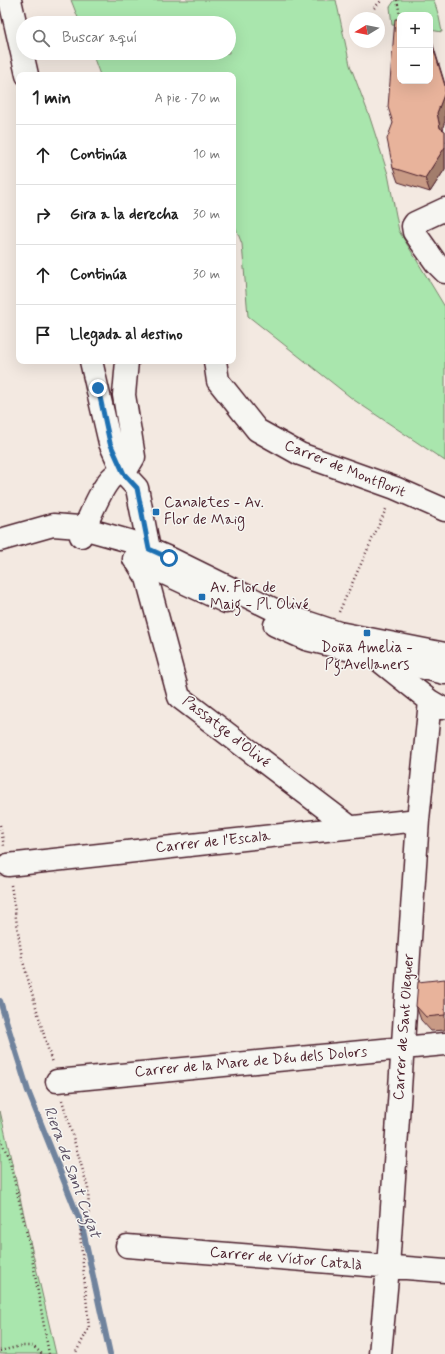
<!DOCTYPE html>
<html lang="es">
<head>
<meta charset="utf-8">
<style>
  :root { --surface:#fff; --page:#f2f2f2; --text:#222; --muted:#767676; --line:#e0e0e0 }
  body { margin:0; font-family:Mynerve,sans-serif; background:var(--page); color:var(--text) }
  .controls { position:absolute; right:12px; top:12px; display:grid; overflow:hidden; border-radius:8px; box-shadow:0 4px 16px #0002 }
  .controls button { width:36px; height:36px; display:grid; place-items:center; padding:0; border:0; border-bottom:1px solid var(--line); background:var(--surface); color:var(--text); font:20px sans-serif }
  .compass { position:absolute; left:349px; top:12px; width:36px; height:36px; border-radius:50%; background:var(--surface); box-shadow:0 4px 16px #0002; rotate:260deg }
  .stop { position:absolute; width:12px; height:12px; margin:-9px; border:3px solid #1f6fb2; border-radius:50%; background:#fff }
  .stop.end { background:#1f6fb2; border-color:#fff; box-shadow:0 1px 4px #0008 }
  .list { margin:0; padding:0; list-style:none }
  h2 { display:flex; justify-content:space-between; align-items:center; height:52px; margin:0; padding:0 16px; font-size:17px }
  h2 small { font-size:13px; font-weight:400; color:var(--muted) }
  .list li { display:grid; grid-template-columns:26px 1fr auto; gap:12px; align-items:center; box-sizing:border-box; height:60px; padding:0 16px; border-top:1px solid var(--line) }
  .list b { display:block; font-size:15px; white-space:nowrap }
  .list em { font-size:13px; font-style:normal; color:var(--muted) }
  .icon { flex:none; width:22px; height:22px; fill:none; stroke:currentColor; stroke-width:2; stroke-linecap:round; stroke-linejoin:round }
  .map { position:relative; flex:none; width:445px; height:1354px; overflow:hidden }
  .search { position:absolute; background:var(--surface); box-shadow:0 4px 16px #0002; left:16px; top:16px; width:220px; height:44px; display:flex; align-items:center; gap:10px; box-sizing:border-box; padding:0 14px; border-radius:22px; color:var(--muted); font-size:15px }
  .panel { position:absolute; background:var(--surface); box-shadow:0 4px 16px #0002; left:16px; top:72px; width:220px; height:292px; border-radius:8px }
  .map>svg:first-child { display:block }
  .green { fill:#a9e6ad; stroke:#7a826c }
  .lines { fill:none; stroke-linecap:round; stroke-linejoin:round }
  .stream { stroke:#70839d; stroke-width:6 }
  .minor-casing { stroke:#4a1f2b; stroke-width:25 }
  .tertiary-casing { stroke:#4a1f2b; stroke-width:25 }
  .path { stroke:#4a1f2b; stroke-width:2.5; stroke-dasharray:1 3; stroke-linecap:butt }
  .minor { stroke:#f6f6f2; stroke-width:22 }
  .tertiary { stroke:#f6f6f2; stroke-width:22 }
  .wall { fill:#c89a85; stroke:#4a1f2b }
  .shaded-wall { fill:#a27d6c; stroke:#4a1f2b }
  .building { fill:#e8b39b; stroke:#4a1f2b }
  .route { stroke:#1f6fb2; stroke-width:5 }
  .poi-dot { fill:#1f6fb2; stroke:#f6f6f2; stroke-width:1.5 }
  .labels { text-anchor:middle; dominant-baseline:central; stroke-width:3; stroke-linejoin:round; paint-order:stroke }
  .street-label { font-size:15px; fill:#4a1f2b; stroke:#f6f6f2 }
  .poi-label { font-size:15px; fill:#4a1f2b; stroke:#f6f6f2; text-anchor:start }
  .water-label { font-size:16px; font-style:italic; fill:#5d5164; stroke:#f6f6f2 }
</style>
</head>
<body>
<div class="map">
<svg width="445" height="1354" viewBox="0 0 445 1354">
  <rect width="100%" height="100%" fill="#f3e9e1"/>
  <filter id="ink" filterUnits="userSpaceOnUse"><feTurbulence type="fractalNoise" baseFrequency=".025" numOctaves="2"/><feDisplacementMap in="SourceGraphic" scale="8" xChannelSelector="R" yChannelSelector="G"/><feConvolveMatrix kernelMatrix="1 2 1 2 8 2 1 2 1" color-interpolation-filters="sRGB"/></filter>
  <g filter="url(#ink)">
    <path class="green" d="M71,0H336L350,65L369,115L388,174L399,231L445,307V461L354,400L248,316L242,244L233,221V75H100L92,53H229V23H80Z
      M395,0H434L439,17L442,32L430,30V15H400V26L392,25L390,7Z
      M0,1111L56,1354H0Z"/>
    <g class="lines">
      <path class="stream" d="M0,1001L28,1091L82,1226L110,1354"/>
      <defs>
        <path id="minor" d="M10,0L27,75
          M445,209L415,223L413,226L414,232L436,263L445,272
          M91,361L110,443L124,474L137,488L149,549L143,562
          M215,361L218,381L257,430L300,454L395,488L445,510
          M124,474L134,457L124,395L127,361
          M81,536C87,523 103,482 115,475C117,474 122,474 124,474
          M135,559L147,578L179,697L350,827
          M371,654L430,701L442,708
          M8,865L418,820
          M57,1081L445,1044
          M127,1246L445,1271
          M380,1354L388,1267L418,820L430,701"/>
        <path id="tertiary" d="M0,540L53,525L79,527L129,541L169,558L285,615L339,633L445,654
          M134,559L226,602
          M275,625L306,639L445,673"/>
      </defs>
      <use href="#minor" class="minor-casing"/>
      <use href="#tertiary" class="tertiary-casing"/>
      <path class="path" d="M397,0L400,15
        M374,8L382,0
        M339,612L387,507
        M0,825L4,846
        M11,885L22,958L52,1063
        M62,1100L88,1188L89,1212L82,1226L80,1233L89,1328L75,1354
        M0,1139L9,1158L30,1247L49,1354
        M0,1351L21,1346H33L42,1354"/>
      <use href="#minor" class="minor"/>
      <use href="#tertiary" class="tertiary"/>
    </g>
    <path class="wall" d="M393,123L443,127V130L445,131V169L430,192L398,182L393,168Z
      M445,979V1030L431,1031L421,1020L416,1006Z"/>
    <path class="shaded-wall" d="M430,35L445,84V86L430,37Z
      M445,92V121L443,127L445,142L440,128L437,113Z
      M445,147V169L430,192L425,178Z"/>
    <path class="building" d="M395,19H400V81H430V37L445,86V92L437,113L440,128L445,131V147L425,178L393,168L387,139L393,123L388,107Z
      M445,979V1015L426,1017L416,1006L418,982Z"/>
  </g>
  <g class="lines" filter="url(#ink)">
    <path class="route" d="M98,388L110,443L124,474L137,488L149,549L169,558"/>
  </g>
  <g class="poi-dot">
    <rect x="152" y="508" width="8" height="8" rx="2"/>
    <rect x="198" y="593" width="8" height="8" rx="2"/>
    <rect x="363" y="629" width="8" height="8" rx="2"/>
  </g>
  <g class="labels">
    <g class="street-label">
      <text transform="translate(345 469) rotate(22)">Carrer de Montflorit</text>
      <text transform="translate(226 732) rotate(38)">Passatge d'Olivé</text>
      <text transform="translate(213 842) rotate(-6)">Carrer de l'Escala</text>
      <text transform="translate(404 1027) rotate(-86)">Carrer de Sant Oleguer</text>
      <text transform="translate(251 1062) rotate(-5)">Carrer de la Mare de Déu dels Dolors</text>
      <text transform="translate(286 1259) rotate(5)">Carrer de Víctor Català</text>
    </g>
    <g class="poi-label">
      <text x="164" y="503">Canaletes - Av.<tspan x="164" dy="17">Flor de Maig</tspan></text>
      <text x="210" y="588">Av. Flor de<tspan x="210" dy="17">Maig - Pl. Olivé</tspan></text>
      <text x="367" y="648" text-anchor="middle">Doña Amelia -<tspan x="367" dy="17">Pg.Avellaners</tspan></text>
    </g>
    <g class="water-label">
      <text transform="translate(72 1172) rotate(70)">Riera de Sant Cugat</text>
    </g>
  </g>
</svg>
<div class="controls">
<button>+</button>
<button>−</button>
</div>
<svg class="compass" viewBox="-18 -18 36 36"><path d="M0-13l5 13h-10z" fill="#e53935"/><path d="M0 13l5-13h-10z" fill="#767676"/></svg>
<div class="stop" style="left:169px;top:558px"></div>
<div class="stop end" style="left:98px;top:388px"></div>
<div class="search"><svg class="icon" aria-label="search" viewBox="0 0 24 24"><circle cx="10" cy="10" r="6"/><path d="M15 15l6 6"/></svg>Buscar aquí</div>
<section class="panel">
<h2>1 min<small>A pie · 70 m</small></h2>
<ul class="list">
<li><svg class="icon" aria-label="ahead" viewBox="0 0 24 24"><path d="M12 20V5M6 11l6-6 6 6"/></svg><div><b>Continúa</b></div><em>10 m</em></li>
<li><svg class="icon" aria-label="right" viewBox="0 0 24 24"><path d="M7 20v-9h11M14 6l5 5-5 5"/></svg><div><b>Gira a la derecha</b></div><em>30 m</em></li>
<li><svg class="icon" aria-label="ahead" viewBox="0 0 24 24"><path d="M12 20V5M6 11l6-6 6 6"/></svg><div><b>Continúa</b></div><em>30 m</em></li>
<li><svg class="icon" aria-label="arrive" viewBox="0 0 24 24"><path d="M6 21V4h12l-3 4 3 4H6"/></svg><div><b>Llegada al destino</b></div></li>
</ul>
</section>
</div>
</body>
</html>
